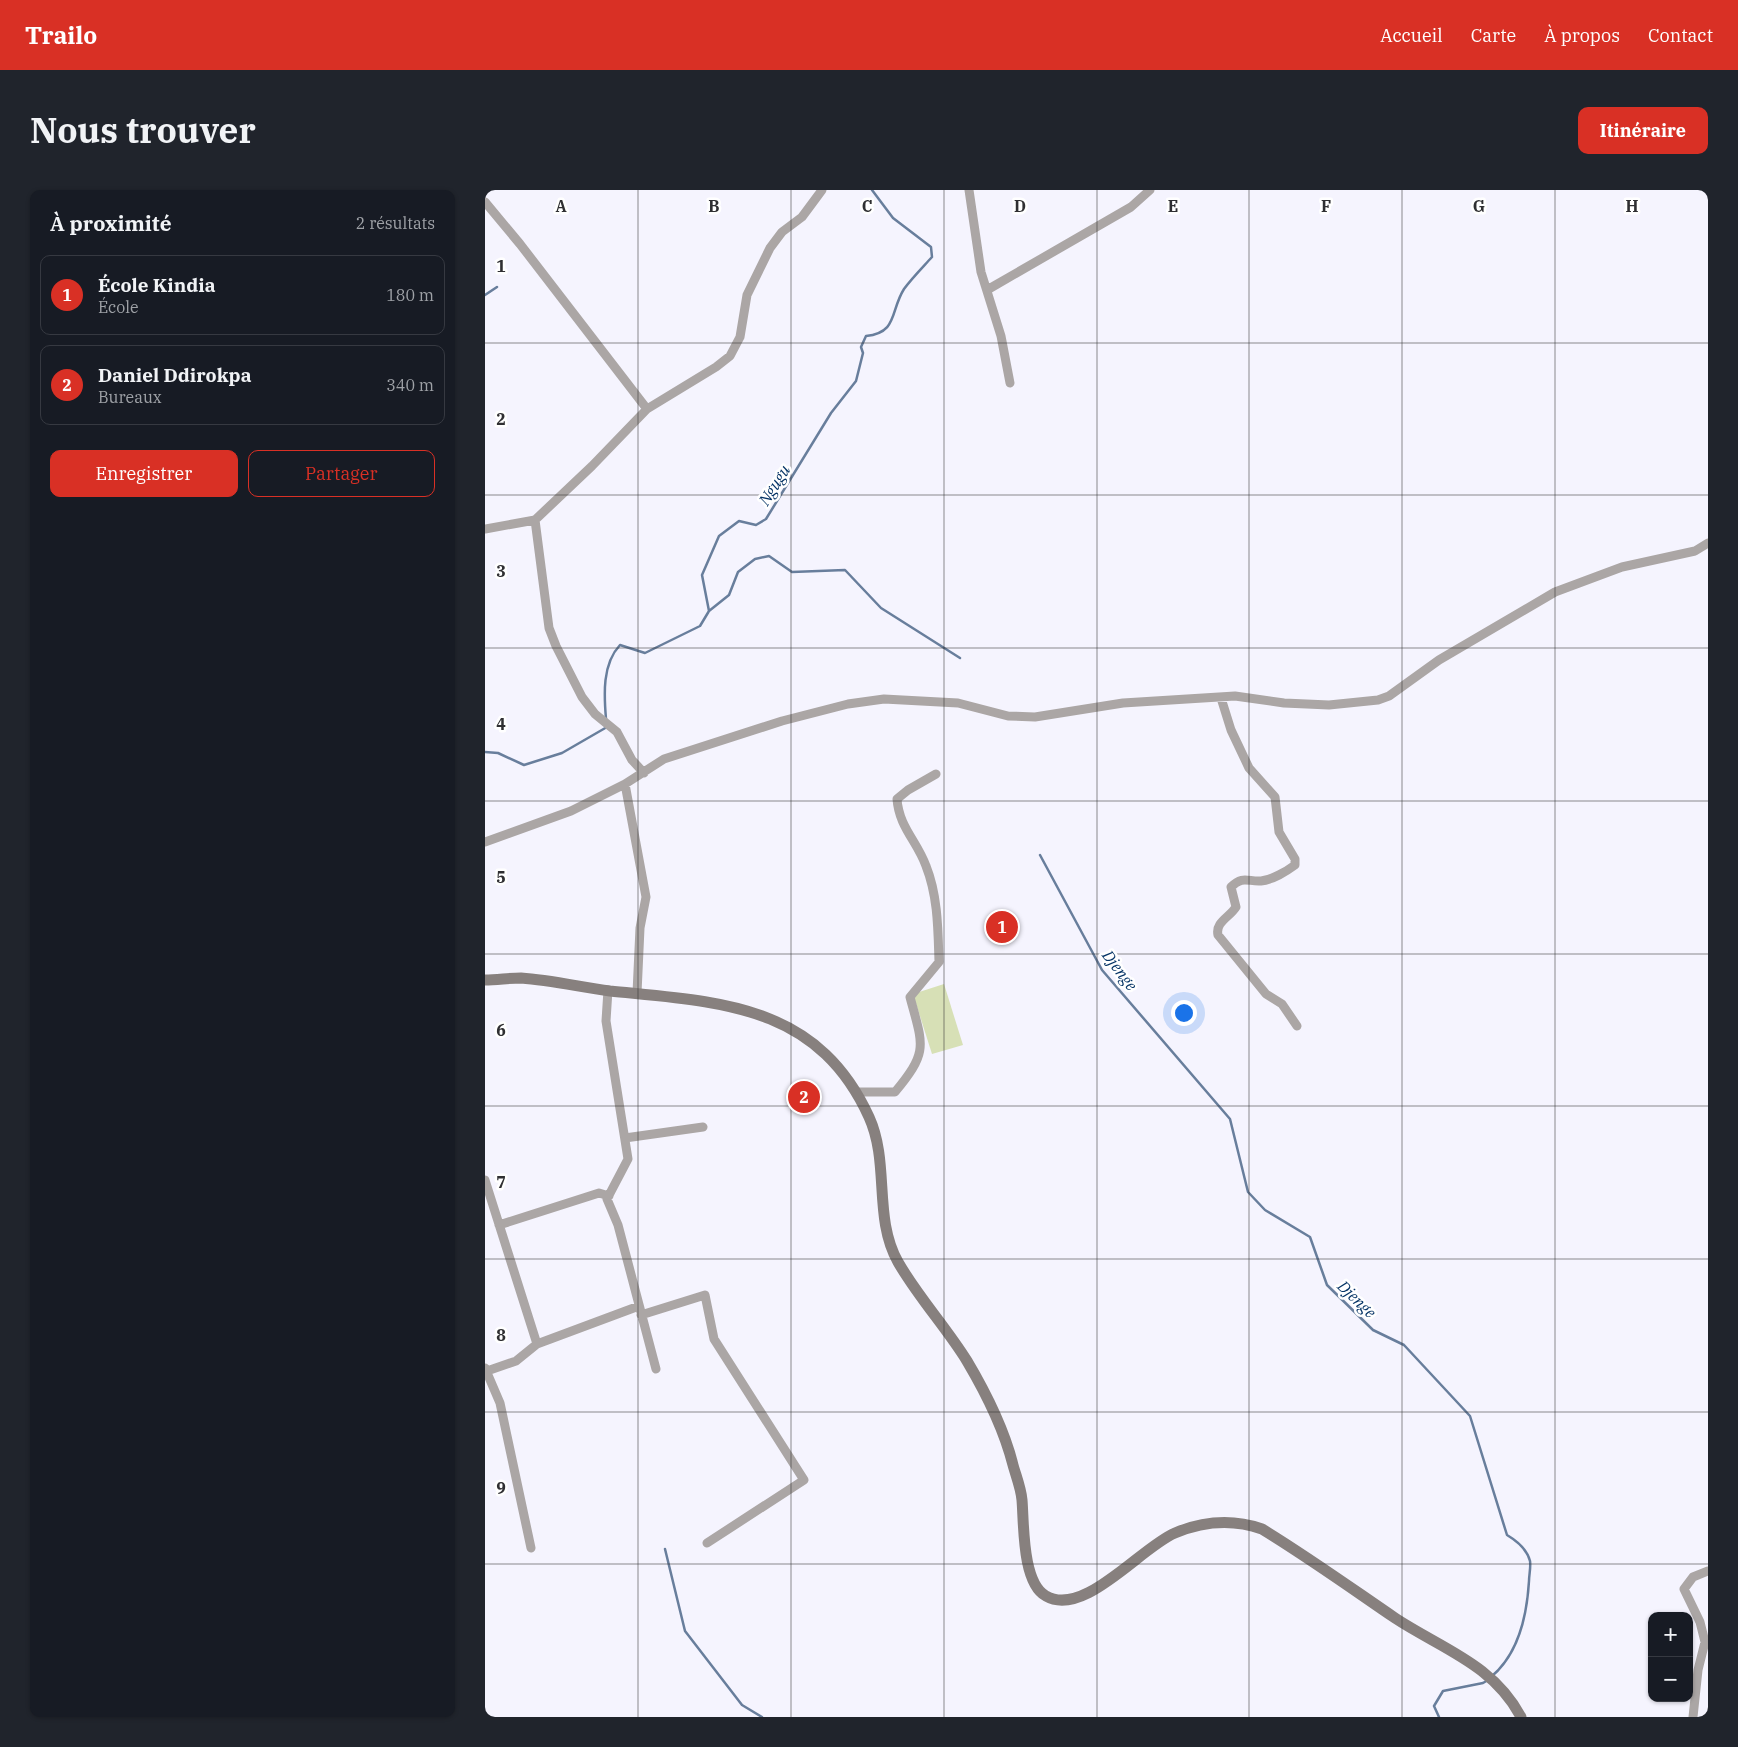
<!DOCTYPE html>
<html lang="fr">
<head>
<meta charset="utf-8">
<style>
  :root { --surface:#171b24; --page:#20242c; --text:#f1f3f6; --muted:#9ea1a6; --line:#363941; --accent:#d93025 }
  body { margin:0; font-family:"IBM Plex Serif",serif; background:var(--page); color:var(--text) }
  .controls { position:absolute; right:15px; bottom:15px; display:grid; overflow:hidden; border-radius:10px; box-shadow:0 1px 4px #0004 }
  .controls button { width:45px; height:45px; display:grid; place-items:center; padding:0; border:0; border-bottom:1px solid var(--line); background:var(--surface); color:var(--text); font:25px sans-serif }
  .you { position:absolute; left:698px; top:822px; width:18px; height:18px; margin:-12px; border:4px solid #fff; border-radius:50%; background:#1a73e8; box-shadow:0 0 0 8px #1a73e833 }
  .badge { display:grid; place-items:center; width:32px; height:32px; border-radius:50%; background:var(--accent); color:#fff; font-size:16px; font-weight:700 }
  .pin { position:absolute; translate:-50% -50%; border:2px solid #fff; box-shadow:0 1px 5px #0006 }
  .list { margin:0; padding:0; list-style:none }
  h2 { display:flex; justify-content:space-between; align-items:center; height:65px; margin:0; padding:0 20px; font-size:21px }
  h2 small { font-size:16px; font-weight:400; color:var(--muted) }
  .list li { display:grid; grid-template-columns:32px 1fr auto; gap:15px; align-items:center; box-sizing:border-box; height:80px; margin:0 10px 10px; padding:0 10px; border:1px solid var(--line); border-radius:10px }
  .list b { display:block; font-size:19px; white-space:nowrap }
  .list p { margin:0; font-size:16px; white-space:nowrap; color:var(--muted) }
  .list em { font-size:16px; font-style:normal; color:var(--muted) }
  .actions { display:flex; gap:10px; padding:15px 20px }
  .actions a { flex:1; padding:11px 0; border:1px solid var(--accent); border-radius:10px; text-align:center; font-size:18px; color:var(--accent) }
  .actions .main { background:var(--accent); color:#fff }
  .map { position:relative; flex:none; width:1223px; height:1527px; overflow:hidden; border-radius:10px }
  header { display:flex; align-items:center; gap:30px; box-sizing:border-box; height:70px; padding:0 25px; background:var(--accent); color:#fff }
  header strong { font-size:24px }
  nav { display:flex; gap:28px; margin-inline-start:auto; font-size:18px }
  .intro { display:flex; align-items:center; justify-content:space-between; box-sizing:border-box; height:120px; padding:0 30px }
  h1 { margin:0; font-size:35px }
  .button { padding:12px 22px; border-radius:10px; background:var(--accent); color:#fff; font-size:18px; font-weight:700 }
  main { display:flex; gap:30px; padding:0 30px }
  aside { flex:1; background:var(--surface); border-radius:10px; box-shadow:0 1px 4px #0004 }
  .map>svg:first-child { display:block }
  .green { fill:#d7e0b6 }
  .lines { fill:none; stroke-linecap:round; stroke-linejoin:round }
  .stream { stroke:#687e9c; stroke-width:2.5 }
  .minor { stroke:#aba6a5; stroke-width:9 }
  .secondary { stroke:#87807e; stroke-width:11 }
  .grid { fill:none; stroke:#2f2f32; stroke-width:1; stroke-opacity:0.55 }
  .labels { text-anchor:middle; dominant-baseline:central; stroke-width:5; stroke-linejoin:round; paint-order:stroke }
  .water-label { font-size:16px; font-style:italic; fill:#063466; stroke:#fff }
  .grid-label { font-size:16px; text-anchor:middle; font-weight:bold; fill:#2f2f32; stroke:#fff; stroke-width:5; stroke-linejoin:round; paint-order:stroke }
</style>
</head>
<body>
<header>
<strong>Trailo</strong>
<nav><a>Accueil</a><a>Carte</a><a>À propos</a><a>Contact</a></nav>
</header>
<div class="intro"><h1>Nous trouver</h1><a class="button">Itinéraire</a></div>
<main>
<aside>
<h2>À proximité<small>2 résultats</small></h2>
<ul class="list">
<li><span class="badge">1</span><div><b>École Kindia</b><p>École</p></div><em>180 m</em></li>
<li><span class="badge">2</span><div><b>Daniel Ddirokpa</b><p>Bureaux</p></div><em>340 m</em></li>
</ul>
<div class="actions"><a class="main">Enregistrer</a><a>Partager</a></div>
</aside>
<div class="map">
<svg width="1223" height="1527" viewBox="0 0 1223 1527">
  <rect width="100%" height="100%" fill="#f5f4fe"/>
  <path class="green" d="M459,794L478,855L447,864L428,804Z"/>
  <g class="lines">
    <path class="stream" d="M0,105L12,97
      M224,421L217,385L234,346L254,331L271,335L281,329L346,223L371,191L378,163L376,157L381,146C413,143 405,121 419,99C427,88 438,77 447,67L446,57L408,28L387,0
      M121,529C119,505 117,474 135,455L160,463L215,436L224,421L244,405L253,382L270,369L284,366L307,382L360,380L396,418L475,468
      M0,562L13,563L39,575L77,563L122,537
      M555,665L617,780L745,929L763,1002L780,1020L825,1047L842,1095L888,1140L919,1155L985,1226L1022,1345C1032,1351 1042,1359 1045,1371C1046,1377 1044,1385 1044,1391C1042,1425 1034,1463 1007,1486
      M180,1359L200,1441L257,1515L277,1527
      M954,1527L949,1516L958,1501L998,1493L1003,1490"/>
    <path class="minor" d="M484,0L496,82L516,146L525,193
      M0,12L35,54L162,219
      M502,100L646,17L665,0
      M50,330L64,438L71,456L97,507L110,524L132,542L147,570L159,583
      M0,339L50,330L107,276L162,219L231,177L245,166L255,147L262,105L285,58L297,42L317,27L337,0
      M736,508L746,540L764,578L790,607L794,642L810,669V675C802,681 787,690 776,691C763,692 758,685 746,697L751,717C745,727 730,732 733,745L781,804L797,814L812,836
      M140,594L161,707L155,738L152,803
      M0,652L86,621L140,594L179,569L297,531L363,514L399,509L473,513L523,526L550,527L638,513L750,506L799,513L844,515L893,510L904,506L954,470L1070,402L1137,377L1210,361L1223,353
      M123,800L121,831L143,969L122,1009L133,1035L171,1179
      M371,902H410C444,861 438,856 425,807L454,772C453,740 453,706 441,676C432,651 414,637 412,609L423,600L451,584
      M140,948L218,937
      M0,990L52,1154
      M14,1035L114,1003L124,1006
      M156,1125L220,1105L229,1149L319,1290L222,1353
      M0,1178L15,1213L46,1358
      M2,1181L31,1171L52,1154L154,1116
      M1208,1527L1213,1480L1220,1452L1215,1432L1199,1399L1208,1387L1223,1381"/>
    <path class="secondary" d="M0,790C12,790 24,788 36,788C66,790 95,797 125,801C233,812 332,813 384,927C405,973 388,1028 413,1072C433,1107 461,1137 482,1171C501,1203 519,1239 528,1275C531,1286 536,1298 537,1310C539,1334 537,1393 561,1406C599,1428 656,1357 690,1343C719,1331 748,1329 777,1339C823,1367 866,1398 910,1428C957,1459 1008,1474 1036,1527"/>
  </g>
  <path class="grid" d="M153,0V1527M306,0V1527M459,0V1527M612,0V1527M764,0V1527M917,0V1527M1070,0V1527M0,153H1223M0,305H1223M0,458H1223M0,611H1223M0,764H1223M0,916H1223M0,1069H1223M0,1222H1223M0,1374H1223"/>
  <g class="labels">
    <g class="water-label">
      <text transform="translate(289 295) rotate(-58)">Ngugu</text>
      <text transform="translate(635 780) rotate(53)">Djenge</text>
      <text transform="translate(872 1109) rotate(44)">Djenge</text>
    </g>
  </g>
  <g class="grid-label">
    <text x="76" y="22">A</text>
    <text x="229" y="22">B</text>
    <text x="382" y="22">C</text>
    <text x="535" y="22">D</text>
    <text x="688" y="22">E</text>
    <text x="841" y="22">F</text>
    <text x="994" y="22">G</text>
    <text x="1147" y="22">H</text>
    <text x="16" y="82">1</text>
    <text x="16" y="235">2</text>
    <text x="16" y="387">3</text>
    <text x="16" y="540">4</text>
    <text x="16" y="693">5</text>
    <text x="16" y="846">6</text>
    <text x="16" y="998">7</text>
    <text x="16" y="1151">8</text>
    <text x="16" y="1304">9</text>
  </g>
</svg>
<div class="controls">
<button>+</button>
<button>−</button>
</div>
<div class="you"></div>
<div class="pin badge" style="left:517px;top:737px">1</div>
<div class="pin badge" style="left:319px;top:907px">2</div>
</div>
</main>
</body>
</html>
